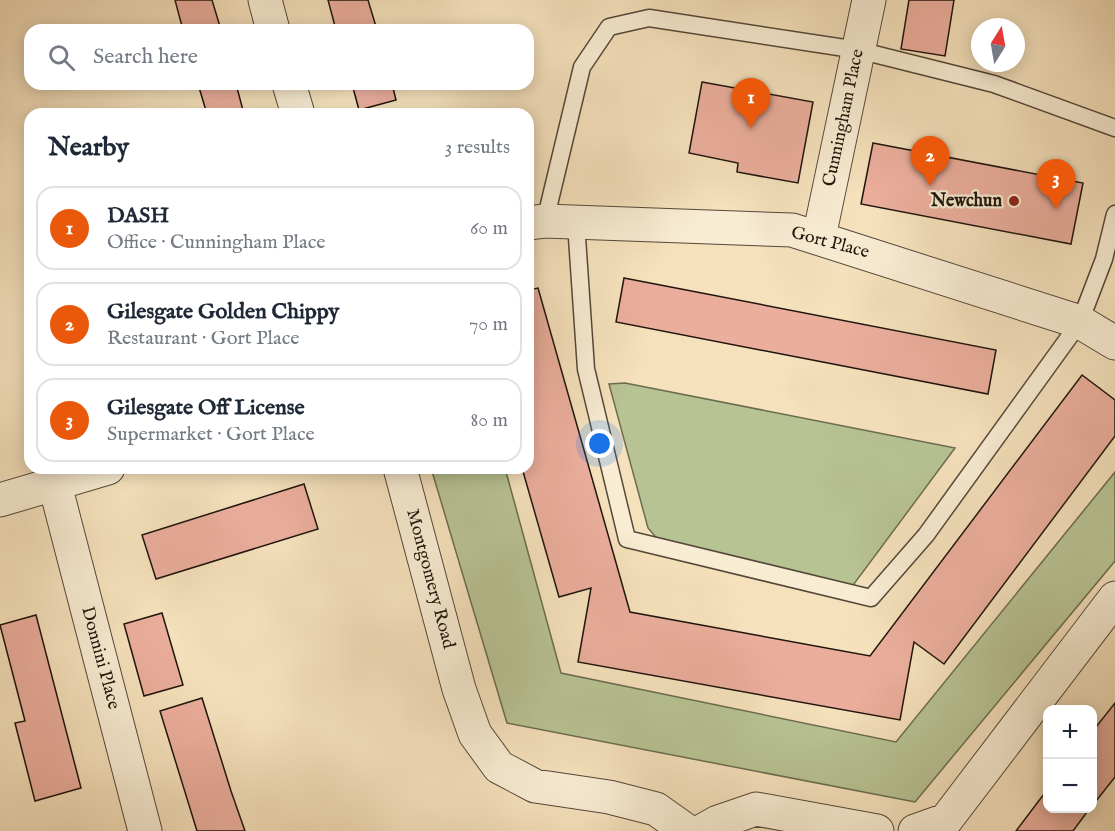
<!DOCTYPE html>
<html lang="en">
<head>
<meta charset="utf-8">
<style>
  :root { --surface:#fff; --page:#f2f2f3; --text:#1f2937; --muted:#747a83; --line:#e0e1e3; --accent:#ea580c }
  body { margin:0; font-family:"IM FELL English",serif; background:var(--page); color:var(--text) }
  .controls { position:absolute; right:18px; bottom:18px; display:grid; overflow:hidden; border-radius:12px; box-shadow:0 3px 15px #0003 }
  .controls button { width:54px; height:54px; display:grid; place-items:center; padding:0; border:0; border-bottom:2px solid var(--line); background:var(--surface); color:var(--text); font:30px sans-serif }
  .compass { position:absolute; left:971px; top:18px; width:54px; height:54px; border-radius:50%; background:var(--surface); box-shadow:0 3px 15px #0003; rotate:11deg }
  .you { position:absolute; left:600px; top:444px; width:21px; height:21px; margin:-15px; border:4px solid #fff; border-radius:50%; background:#1a73e8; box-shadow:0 0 0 9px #1a73e833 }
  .badge { display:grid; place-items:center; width:39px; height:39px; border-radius:50%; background:var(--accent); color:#fff; font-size:20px; font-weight:700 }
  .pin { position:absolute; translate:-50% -50px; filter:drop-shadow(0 2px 3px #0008) }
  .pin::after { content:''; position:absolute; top:32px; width:21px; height:18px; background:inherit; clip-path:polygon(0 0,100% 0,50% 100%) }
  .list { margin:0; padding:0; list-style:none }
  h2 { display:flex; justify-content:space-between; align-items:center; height:78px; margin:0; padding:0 24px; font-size:26px }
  h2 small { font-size:20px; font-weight:400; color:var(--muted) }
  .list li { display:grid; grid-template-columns:39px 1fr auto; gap:18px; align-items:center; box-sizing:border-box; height:84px; margin:0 12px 12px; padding:0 12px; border:2px solid var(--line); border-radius:18px }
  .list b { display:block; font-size:22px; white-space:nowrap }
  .list p { margin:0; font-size:20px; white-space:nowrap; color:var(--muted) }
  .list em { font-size:20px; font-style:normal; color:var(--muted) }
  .icon { flex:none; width:33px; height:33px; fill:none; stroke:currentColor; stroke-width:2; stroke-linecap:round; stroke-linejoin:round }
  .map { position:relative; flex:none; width:1115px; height:831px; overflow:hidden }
  .search { position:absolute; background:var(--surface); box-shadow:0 3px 15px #0003; left:24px; top:24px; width:510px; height:66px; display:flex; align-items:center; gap:15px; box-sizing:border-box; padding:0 21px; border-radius:18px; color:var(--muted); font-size:22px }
  .panel { position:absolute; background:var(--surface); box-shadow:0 3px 15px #0003; left:24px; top:108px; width:510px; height:366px; border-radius:18px }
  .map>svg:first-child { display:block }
  .green { fill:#b8c393; stroke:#6b6c50; stroke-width:1.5 }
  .building { fill:#ebae9d; stroke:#1e150c; stroke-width:1.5 }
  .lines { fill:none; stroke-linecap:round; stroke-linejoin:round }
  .service-casing { stroke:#544838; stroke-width:19 }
  .minor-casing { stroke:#544838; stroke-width:35 }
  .service { stroke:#f8ecd3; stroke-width:16 }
  .minor { stroke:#f8ecd3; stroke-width:33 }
  .poi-dot { fill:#8f2418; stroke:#f8ecd3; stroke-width:2 }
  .labels { text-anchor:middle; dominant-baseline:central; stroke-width:4.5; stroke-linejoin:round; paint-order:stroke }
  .street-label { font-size:18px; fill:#1e150c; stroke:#f8ecd3 }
  .poi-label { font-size:18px; font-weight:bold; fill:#1e150c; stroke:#f8ecd3; text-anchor:end }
</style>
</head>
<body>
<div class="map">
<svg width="1115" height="831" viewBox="0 0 1115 831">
  <rect width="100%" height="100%" fill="#f5e1bc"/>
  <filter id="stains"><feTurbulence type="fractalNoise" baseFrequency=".00333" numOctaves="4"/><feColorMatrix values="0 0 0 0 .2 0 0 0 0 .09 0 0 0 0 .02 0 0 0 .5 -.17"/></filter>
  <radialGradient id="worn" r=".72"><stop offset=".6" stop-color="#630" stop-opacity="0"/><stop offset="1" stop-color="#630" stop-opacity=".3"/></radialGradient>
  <path class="green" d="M625,383L955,448L851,588L660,542L648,528L609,384Z
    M431,468H505L561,673L896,742L1115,472V561L915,802L507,723Z"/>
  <path class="building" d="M175,0H212L221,30H183Z
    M328,0H368L377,30H336Z
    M909,0H954L945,56L901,49Z
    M702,82L813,102L798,183L737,172L738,163L689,153Z
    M198,84H236L244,114H207Z
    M352,84H392L396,100L359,110Z
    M873,143L1083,183L1071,244L861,204Z
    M624,278L996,350L988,394L616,322Z
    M538,288L630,612L870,656L1082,375L1115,400V436L944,664L914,642L900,720L578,662L591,588L559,597L522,468H528V290Z
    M304,484L318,529L156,579L142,535Z
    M162,613L183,685L144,696L124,624Z
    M36,615L81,788L35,801L15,723L25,721L0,625Z
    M202,698L231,791L245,831H197L160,711Z
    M1115,703V777L1092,806V732Z
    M1047,790V808H1090L1073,831H1016Z"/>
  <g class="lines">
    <defs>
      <path id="service" d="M545,221L582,67L609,27L649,18L858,50L994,84L1115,128
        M576,223L586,369L627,539L871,598L926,535L1080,322L1104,259L1115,214"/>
      <path id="minor" d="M265,0L273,30
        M289,84L298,114
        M528,223L545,221L792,230L1080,322L1115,343
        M819,237L869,0
        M400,468L459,689L475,734L499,767L535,786L609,797L656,809L687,831
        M55,485L145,831
        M0,500L108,468
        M702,831L718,822L756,809L877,831
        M915,831L946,820L1115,598"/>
    </defs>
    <use href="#service" class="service-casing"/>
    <use href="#minor" class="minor-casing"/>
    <use href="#service" class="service"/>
    <use href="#minor" class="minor"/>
  </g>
  <circle class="poi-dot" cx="1014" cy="201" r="6"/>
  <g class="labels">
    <g class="street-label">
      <text transform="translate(844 118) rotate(-78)">Cunningham Place</text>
      <text transform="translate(830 243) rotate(15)">Gort Place</text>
      <text transform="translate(430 579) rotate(75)">Montgomery Road</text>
      <text transform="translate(100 658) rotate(75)">Donnini Place</text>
    </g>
    <g class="poi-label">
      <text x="1002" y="201">Newchun</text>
    </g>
  </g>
  <rect width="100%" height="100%" filter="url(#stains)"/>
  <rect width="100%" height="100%" fill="url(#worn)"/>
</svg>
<div class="controls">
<button>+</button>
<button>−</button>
</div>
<svg class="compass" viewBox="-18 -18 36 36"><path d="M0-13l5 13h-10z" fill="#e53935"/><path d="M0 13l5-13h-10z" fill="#747a83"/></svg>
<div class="you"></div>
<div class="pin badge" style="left:751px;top:128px">1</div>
<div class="pin badge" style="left:930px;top:186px">2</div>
<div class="pin badge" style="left:1056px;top:209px">3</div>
<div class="search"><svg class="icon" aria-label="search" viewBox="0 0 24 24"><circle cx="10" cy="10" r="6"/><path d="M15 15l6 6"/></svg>Search here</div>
<section class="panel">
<h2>Nearby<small>3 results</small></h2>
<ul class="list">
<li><span class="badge">1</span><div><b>DASH</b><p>Office · Cunningham Place</p></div><em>60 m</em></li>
<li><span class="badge">2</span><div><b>Gilesgate Golden Chippy</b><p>Restaurant · Gort Place</p></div><em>70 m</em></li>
<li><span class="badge">3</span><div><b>Gilesgate Off License</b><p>Supermarket · Gort Place</p></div><em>80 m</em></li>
</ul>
</section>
</div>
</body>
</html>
